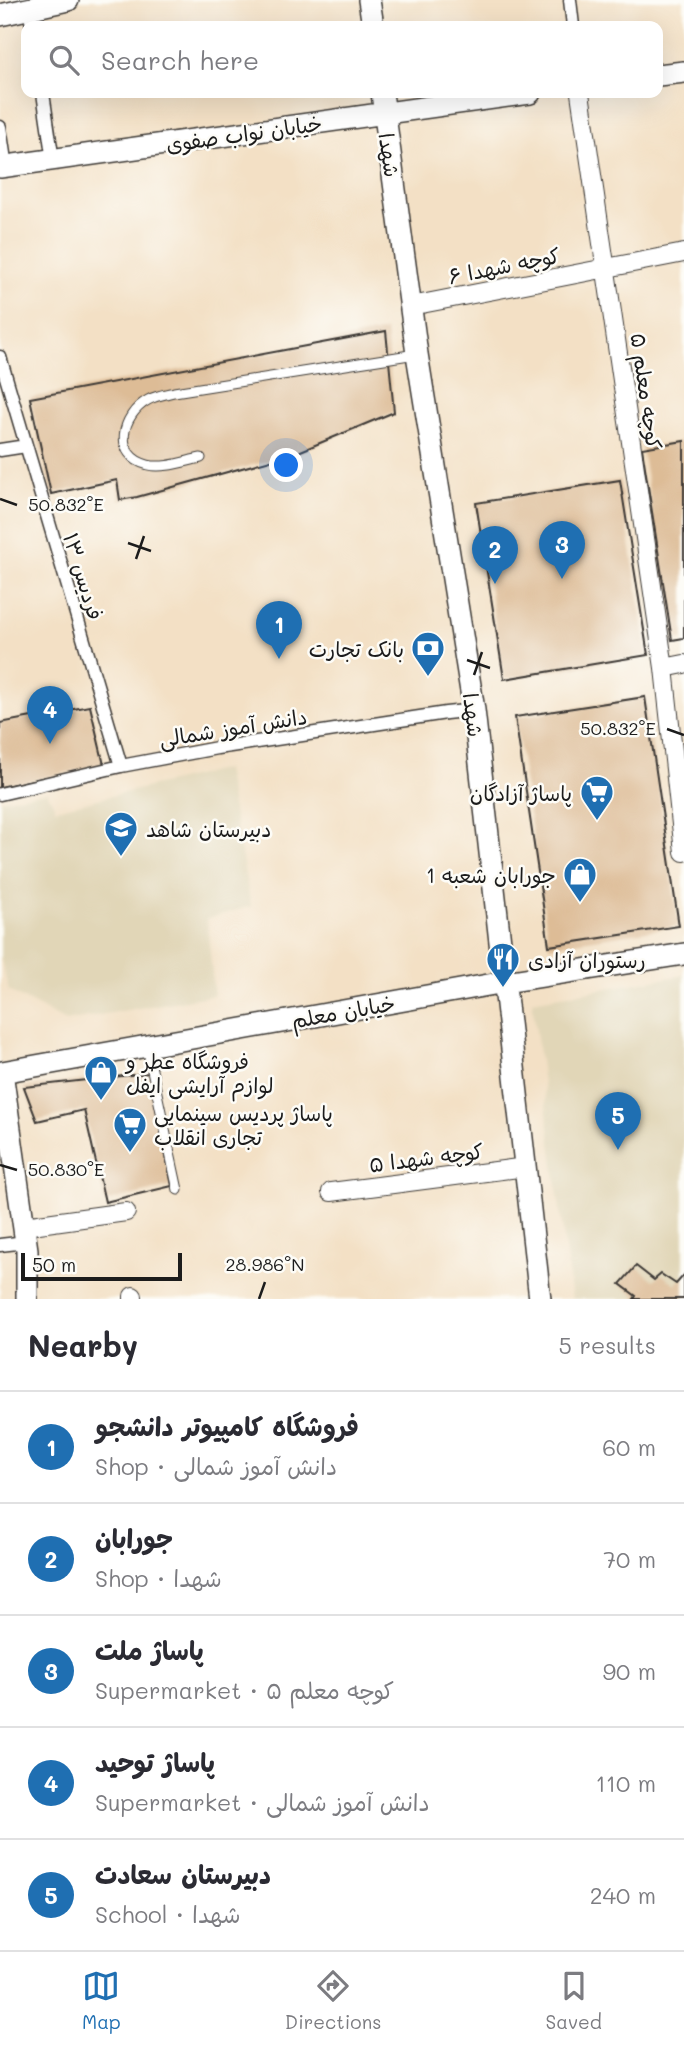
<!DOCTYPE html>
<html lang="en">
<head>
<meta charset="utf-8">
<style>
  :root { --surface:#fff; --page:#f7f7f7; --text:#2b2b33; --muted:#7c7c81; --line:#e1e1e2; --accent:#1f6fb2 }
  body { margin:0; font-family:Mali,"Playpen Sans Arabic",sans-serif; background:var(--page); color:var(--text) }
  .scale { position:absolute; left:21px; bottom:18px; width:161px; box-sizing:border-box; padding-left:7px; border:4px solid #1c1c1c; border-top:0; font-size:19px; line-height:24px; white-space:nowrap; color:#1c1c1c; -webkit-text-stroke:5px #fdfcf7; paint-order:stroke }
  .you { position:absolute; left:287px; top:466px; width:24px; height:24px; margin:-18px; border:5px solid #fff; border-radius:50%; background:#1a73e8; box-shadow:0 0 0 10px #1a73e833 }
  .badge { display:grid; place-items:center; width:46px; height:46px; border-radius:50%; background:var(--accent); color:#fff; font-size:23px; font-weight:700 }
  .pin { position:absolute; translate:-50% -58px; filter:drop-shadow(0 2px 4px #0008) }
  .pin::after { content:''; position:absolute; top:37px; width:24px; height:21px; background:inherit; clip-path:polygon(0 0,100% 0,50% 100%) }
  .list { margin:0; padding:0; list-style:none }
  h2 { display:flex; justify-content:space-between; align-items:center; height:91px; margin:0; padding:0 28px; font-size:30px }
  h2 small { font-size:23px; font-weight:400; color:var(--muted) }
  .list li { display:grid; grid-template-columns:46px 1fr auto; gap:21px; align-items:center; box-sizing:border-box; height:112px; padding:0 28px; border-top:2px solid var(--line) }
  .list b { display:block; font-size:26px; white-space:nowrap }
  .list p { margin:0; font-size:23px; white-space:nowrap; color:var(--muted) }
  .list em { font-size:23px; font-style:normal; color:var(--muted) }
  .icon { flex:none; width:38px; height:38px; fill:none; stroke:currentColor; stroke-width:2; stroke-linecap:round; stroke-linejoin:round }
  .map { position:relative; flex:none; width:684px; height:1299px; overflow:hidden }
  .search { position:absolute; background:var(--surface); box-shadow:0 7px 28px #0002; left:21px; right:21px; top:21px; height:77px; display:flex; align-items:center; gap:18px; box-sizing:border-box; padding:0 24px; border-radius:14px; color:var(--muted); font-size:26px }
  .sheet { height:651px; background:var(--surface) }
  nav { display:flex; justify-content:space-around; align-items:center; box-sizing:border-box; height:98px; border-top:2px solid var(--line); background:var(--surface); font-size:19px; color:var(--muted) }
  nav a { display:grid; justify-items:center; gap:4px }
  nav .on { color:var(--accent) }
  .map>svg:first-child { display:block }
  .built { fill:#e1d6b7 }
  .building { fill:#ddbc96 }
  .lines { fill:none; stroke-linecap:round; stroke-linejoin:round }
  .service-casing { stroke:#3c3935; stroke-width:11 }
  .pedestrian-casing { stroke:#3c3935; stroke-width:15 }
  .minor-casing { stroke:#3c3935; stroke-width:20 }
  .tertiary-casing { stroke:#3c3935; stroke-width:24 }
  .service { stroke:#fff; stroke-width:9 }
  .pedestrian { stroke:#fff; stroke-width:12 }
  .minor { stroke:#fff; stroke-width:18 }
  .tertiary { stroke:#fff; stroke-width:21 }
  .ticks { fill:none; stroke:#1c1c1c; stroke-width:2.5 }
  .labels { text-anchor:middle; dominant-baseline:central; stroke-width:5; stroke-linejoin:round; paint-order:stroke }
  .street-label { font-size:21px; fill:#1c1c1c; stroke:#fdfcf7 }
  .poi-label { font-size:21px; fill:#1c1c1c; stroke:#fdfcf7; text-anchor:start }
  .ticks-label { font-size:18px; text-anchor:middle; fill:#1c1c1c; stroke:#fdfcf7; stroke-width:5; stroke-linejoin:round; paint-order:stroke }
</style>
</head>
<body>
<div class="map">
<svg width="684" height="1299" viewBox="0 0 684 1299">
  <rect width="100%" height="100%" fill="#fdfcf7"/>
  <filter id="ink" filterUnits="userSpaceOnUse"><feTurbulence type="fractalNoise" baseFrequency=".0143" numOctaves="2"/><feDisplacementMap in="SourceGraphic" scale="14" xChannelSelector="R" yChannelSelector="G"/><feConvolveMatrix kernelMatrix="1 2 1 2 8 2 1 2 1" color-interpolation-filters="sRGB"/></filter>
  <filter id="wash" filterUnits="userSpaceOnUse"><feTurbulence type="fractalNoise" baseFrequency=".00686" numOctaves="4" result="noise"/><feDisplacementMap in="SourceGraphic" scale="28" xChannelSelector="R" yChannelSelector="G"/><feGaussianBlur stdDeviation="1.57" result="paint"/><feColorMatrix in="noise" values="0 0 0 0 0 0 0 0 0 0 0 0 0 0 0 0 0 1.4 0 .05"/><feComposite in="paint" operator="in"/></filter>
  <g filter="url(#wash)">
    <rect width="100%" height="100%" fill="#f3e0c5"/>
    <path class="built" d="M225,769L251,906L207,919L214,995L65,1021L9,991L0,956V800L47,792L56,809Z
      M684,975V1299H572L532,1001Z"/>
    <g id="blocks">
      <path class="building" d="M386,331L394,412L296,453L137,497L120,500L117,480L51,494L30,398Z
        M684,441V638L672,640L642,448Z
        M620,480L648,655L504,679L476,503Z
        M645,697L679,926L549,946L515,717Z
        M90,706L104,765L0,787V723Z
        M149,1073L172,1186L105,1202L84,1110L37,1121L24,1087Z
        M636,1266L654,1280L661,1274L676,1284L684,1275V1299H634L636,1296L620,1284Z"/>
    </g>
  </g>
  <g filter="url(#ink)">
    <use href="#blocks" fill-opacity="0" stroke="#3c3935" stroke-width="2"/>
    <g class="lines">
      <defs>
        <path id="service" d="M201,458C185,461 164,469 148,465C112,456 121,415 148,400C155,396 166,394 174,392L416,354
          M147,1047L178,1190"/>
        <path id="pedestrian" d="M570,0L573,26
          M29,8L32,26
          M43,93L53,161
          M0,127L6,167
          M0,357L121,766
          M0,450L26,446
          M0,794L121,766L217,748L446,713L474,710
          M0,1245L26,1242"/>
        <path id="minor" d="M580,93L664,668L684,852
          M411,306L684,253
          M664,668L684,664
          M331,1192L526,1167
          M24,1226L126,1212
          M133,1296V1299"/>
        <path id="tertiary" d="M369,0L373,26
          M0,15L68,0
          M658,75L684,72
          M382,93L417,354L474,710L540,1299
          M0,167L530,93
          M27,1299V1250L2,1072L505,982L684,954"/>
      </defs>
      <use href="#service" class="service-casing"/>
      <use href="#pedestrian" class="pedestrian-casing"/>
      <use href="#minor" class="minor-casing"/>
      <use href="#tertiary" class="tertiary-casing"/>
      <use href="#service" class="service"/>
      <use href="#pedestrian" class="pedestrian"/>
      <use href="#minor" class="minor"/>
      <use href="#tertiary" class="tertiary"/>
    </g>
  </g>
  <path class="ticks" d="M0,499L17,505M128,543L151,551M136,559L144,536M467,660L490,668M474,675L482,652M667,729L684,735M0,1165L17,1170M259,1299L265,1282"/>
  <defs>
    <symbol id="bank-pin" viewBox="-11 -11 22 30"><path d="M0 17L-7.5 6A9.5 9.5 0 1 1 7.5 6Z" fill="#1f6fb2" stroke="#fdfcf7"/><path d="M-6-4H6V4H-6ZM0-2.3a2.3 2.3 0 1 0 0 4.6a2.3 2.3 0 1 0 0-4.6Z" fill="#fff"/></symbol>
    <symbol id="supermarket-pin" viewBox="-11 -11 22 30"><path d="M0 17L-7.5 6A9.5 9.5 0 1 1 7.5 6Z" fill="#1f6fb2" stroke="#fdfcf7"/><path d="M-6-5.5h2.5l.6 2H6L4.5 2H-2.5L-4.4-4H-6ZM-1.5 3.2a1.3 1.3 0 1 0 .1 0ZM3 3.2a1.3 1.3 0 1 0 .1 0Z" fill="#fff"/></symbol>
    <symbol id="school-pin" viewBox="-11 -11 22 30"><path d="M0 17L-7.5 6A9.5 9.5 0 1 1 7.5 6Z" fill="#1f6fb2" stroke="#fdfcf7"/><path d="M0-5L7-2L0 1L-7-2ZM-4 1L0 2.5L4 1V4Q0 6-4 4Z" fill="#fff"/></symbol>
    <symbol id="shop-pin" viewBox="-11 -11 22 30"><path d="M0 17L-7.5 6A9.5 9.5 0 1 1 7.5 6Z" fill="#1f6fb2" stroke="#fdfcf7"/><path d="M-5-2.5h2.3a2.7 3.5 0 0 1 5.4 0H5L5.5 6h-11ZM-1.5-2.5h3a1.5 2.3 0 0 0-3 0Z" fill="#fff"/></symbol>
    <symbol id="restaurant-pin" viewBox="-11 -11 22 30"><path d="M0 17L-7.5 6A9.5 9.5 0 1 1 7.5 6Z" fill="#1f6fb2" stroke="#fdfcf7"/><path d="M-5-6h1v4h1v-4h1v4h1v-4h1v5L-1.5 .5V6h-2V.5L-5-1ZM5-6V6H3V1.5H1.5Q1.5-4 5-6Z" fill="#fff"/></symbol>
  </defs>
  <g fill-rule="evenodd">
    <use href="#bank-pin" x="409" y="629" width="38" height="52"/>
    <use href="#supermarket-pin" x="578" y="773" width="38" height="52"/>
    <use href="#school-pin" x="102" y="809" width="38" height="52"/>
    <use href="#shop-pin" x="561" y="855" width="38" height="52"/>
    <use href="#restaurant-pin" x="484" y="940" width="38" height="52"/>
    <use href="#shop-pin" x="82" y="1053" width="38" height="52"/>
    <use href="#supermarket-pin" x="111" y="1105" width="38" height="52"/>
  </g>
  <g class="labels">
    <g class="street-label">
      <text transform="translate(244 133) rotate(-8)">خیابان نواب صفوی</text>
      <text transform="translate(390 155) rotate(82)">شهدا</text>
      <text transform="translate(504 265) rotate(-11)">کوچه شهدا ۶</text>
      <text transform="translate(647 391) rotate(82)">کوچه معلم ۵</text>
      <text transform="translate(84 576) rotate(73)">فردیس ۱۳</text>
      <text transform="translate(474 715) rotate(83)">شهدا</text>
      <text transform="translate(233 727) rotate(-9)">دانش آموز شمالی</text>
      <text transform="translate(343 1011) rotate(-10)">خیابان معلم</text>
      <text transform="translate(426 1157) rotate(-7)">کوچه شهدا ۵</text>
    </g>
    <g class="poi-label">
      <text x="404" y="648" text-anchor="end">بانک تجارت</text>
      <text x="572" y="792" text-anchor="end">پاساژ آزادگان</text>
      <text x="146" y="828">دبیرستان شاهد</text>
      <text x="556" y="874" text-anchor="end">جورابان شعبه 1</text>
      <text x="528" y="959">رستوران آزادی</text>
      <text x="126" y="1060">فروشگاه عطر و<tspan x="126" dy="24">لوازم آرایشی ایفل</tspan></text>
      <text x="154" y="1112">پاساژ پردیس سینمایی<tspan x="154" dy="24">تجاری انقلاب</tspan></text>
    </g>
  </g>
  <g class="ticks-label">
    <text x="66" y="511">50.832°E</text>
    <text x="618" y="735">50.832°E</text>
    <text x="66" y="1176">50.830°E</text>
    <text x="265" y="1271">28.986°N</text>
  </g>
</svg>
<div class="scale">50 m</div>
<div class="you"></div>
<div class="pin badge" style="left:279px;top:659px">1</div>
<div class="pin badge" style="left:495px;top:584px">2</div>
<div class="pin badge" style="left:562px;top:579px">3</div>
<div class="pin badge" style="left:50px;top:744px">4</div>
<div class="pin badge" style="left:618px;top:1150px">5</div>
<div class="search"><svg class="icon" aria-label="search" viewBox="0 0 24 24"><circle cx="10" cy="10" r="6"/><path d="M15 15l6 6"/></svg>Search here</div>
</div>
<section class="sheet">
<h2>Nearby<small>5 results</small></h2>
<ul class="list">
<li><span class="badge">1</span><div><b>فروشگاه کامپیوتر دانشجو</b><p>Shop · دانش آموز شمالی</p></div><em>60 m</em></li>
<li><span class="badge">2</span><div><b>جورابان</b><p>Shop · شهدا</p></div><em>70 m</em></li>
<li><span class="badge">3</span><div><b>پاساژ ملت</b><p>Supermarket · کوچه معلم ۵</p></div><em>90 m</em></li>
<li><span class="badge">4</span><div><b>پاساژ توحید</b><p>Supermarket · دانش آموز شمالی</p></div><em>110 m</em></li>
<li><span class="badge">5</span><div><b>دبیرستان سعادت</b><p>School · شهدا</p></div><em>240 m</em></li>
</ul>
</section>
<nav>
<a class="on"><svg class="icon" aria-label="map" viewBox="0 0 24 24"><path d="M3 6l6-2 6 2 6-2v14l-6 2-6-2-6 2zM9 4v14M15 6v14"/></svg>Map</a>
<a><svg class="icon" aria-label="directions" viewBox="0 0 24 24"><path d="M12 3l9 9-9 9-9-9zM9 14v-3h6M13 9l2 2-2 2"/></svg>Directions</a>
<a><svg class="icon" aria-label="saved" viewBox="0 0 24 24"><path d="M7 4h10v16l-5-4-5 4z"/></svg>Saved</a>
</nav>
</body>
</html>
